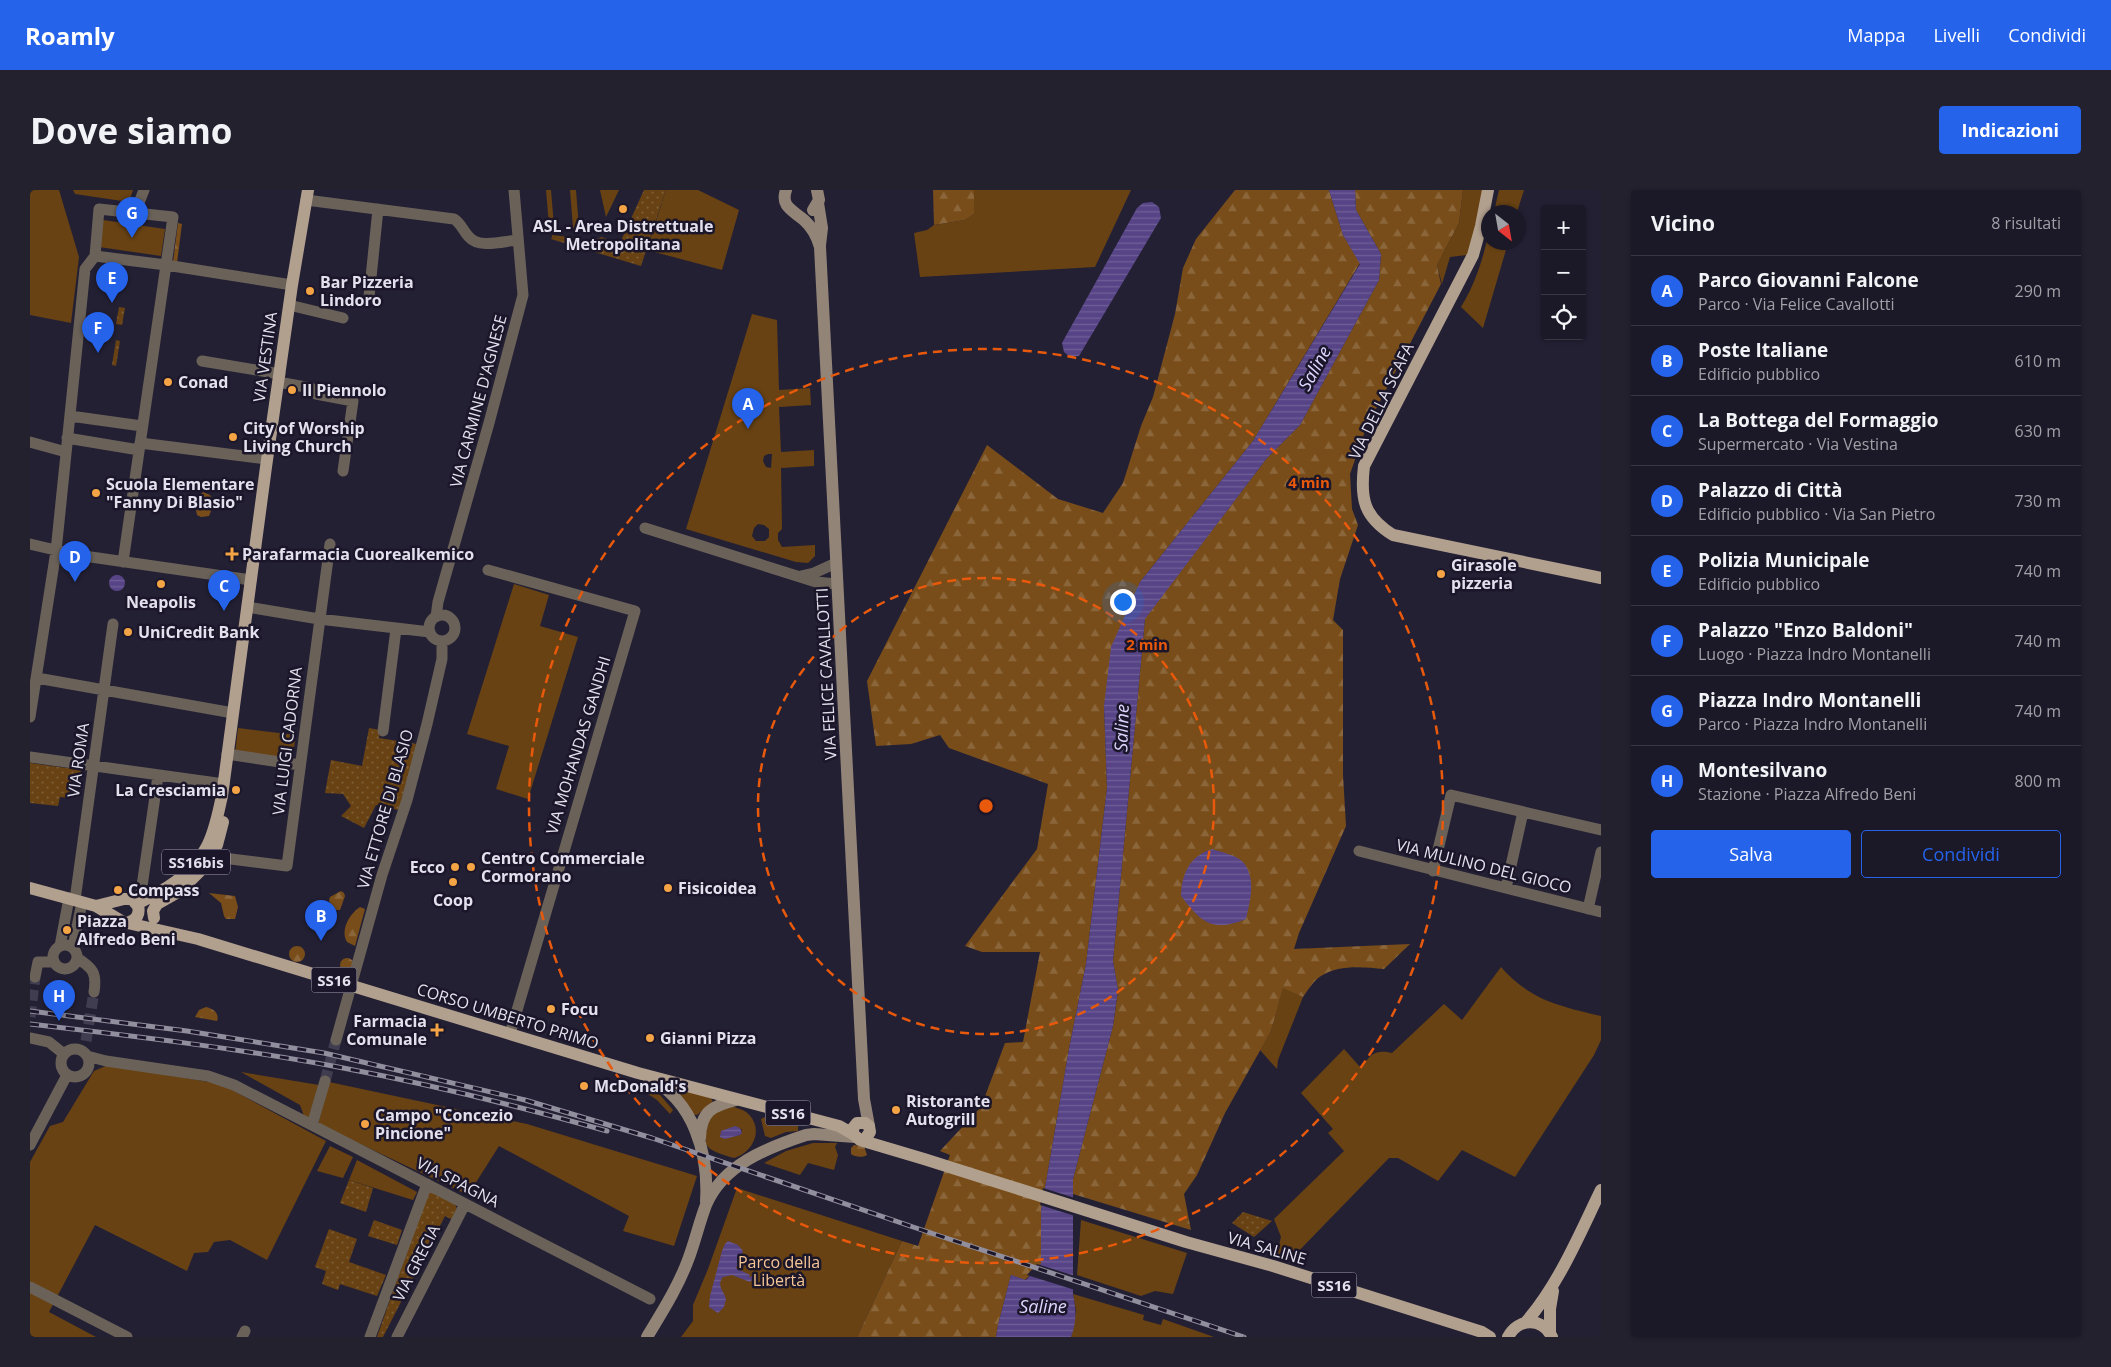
<!DOCTYPE html>
<html lang="it">
<head>
<meta charset="utf-8">
<style>
  :root { --surface:#1b1827; --page:#24212f; --text:#f1f3f6; --muted:#a0a0a7; --line:#393744; --accent:#2563eb }
  body { margin:0; font-family:"Open Sans",sans-serif; background:var(--page); color:var(--text) }
  .controls { position:absolute; right:15px; top:15px; display:grid; overflow:hidden; border-radius:5px; box-shadow:0 1px 4px #0004 }
  .controls button { width:45px; height:45px; display:grid; place-items:center; padding:0; border:0; border-bottom:1px solid var(--line); background:var(--surface); color:var(--text); font:25px sans-serif }
  .compass { position:absolute; left:1451px; top:15px; width:45px; height:45px; border-radius:50%; background:var(--surface); box-shadow:0 1px 4px #0004; rotate:149deg }
  .you { position:absolute; left:1092px; top:411px; width:18px; height:18px; margin:-12px; border:4px solid #fff; border-radius:50%; background:#1a73e8; box-shadow:0 0 0 8px #1a73e833 }
  .badge { display:grid; place-items:center; width:32px; height:32px; border-radius:50%; background:var(--accent); color:#fff; font-size:16px; font-weight:700 }
  .pin { position:absolute; translate:-50% -41px; filter:drop-shadow(0 1px 2px #0008) }
  .pin::after { content:''; position:absolute; top:26px; width:18px; height:15px; background:inherit; clip-path:polygon(0 0,100% 0,50% 100%) }
  .list { margin:0; padding:0; list-style:none }
  h2 { display:flex; justify-content:space-between; align-items:center; height:65px; margin:0; padding:0 20px; font-size:21px }
  h2 small { font-size:16px; font-weight:400; color:var(--muted) }
  .list li { display:grid; grid-template-columns:32px 1fr auto; gap:15px; align-items:center; box-sizing:border-box; height:70px; padding:0 20px; border-top:1px solid var(--line) }
  .list b { display:block; font-size:19px; white-space:nowrap }
  .list p { margin:0; font-size:16px; white-space:nowrap; color:var(--muted) }
  .list em { font-size:16px; font-style:normal; color:var(--muted) }
  .actions { display:flex; gap:10px; padding:15px 20px }
  .actions a { flex:1; padding:11px 0; border:1px solid var(--accent); border-radius:5px; text-align:center; font-size:18px; color:var(--accent) }
  .actions .main { background:var(--accent); color:#fff }
  .icon { flex:none; width:28px; height:28px; fill:none; stroke:currentColor; stroke-width:2; stroke-linecap:round; stroke-linejoin:round }
  .map { position:relative; flex:none; width:1571px; height:1147px; overflow:hidden; border-radius:5px }
  header { display:flex; align-items:center; gap:30px; box-sizing:border-box; height:70px; padding:0 25px; background:var(--accent); color:#fff }
  header strong { font-size:24px }
  nav { display:flex; gap:28px; margin-inline-start:auto; font-size:18px }
  .intro { display:flex; align-items:center; justify-content:space-between; box-sizing:border-box; height:120px; padding:0 30px }
  h1 { margin:0; font-size:35px }
  .button { padding:12px 22px; border-radius:5px; background:var(--accent); color:#fff; font-size:18px; font-weight:700 }
  main { display:flex; gap:30px; padding:0 30px }
  aside { flex:1; background:var(--surface); border-radius:5px; box-shadow:0 1px 4px #0004 }
  .map>svg:first-child { display:block }
  .green { fill:#684213; fill-rule:evenodd }
  .forest { fill:url(#forest-firs) }
  .garden { fill:url(#garden-dots) }
  .water { fill:url(#water-rules) }
  .pier { fill:#242034 }
  .lines { fill:none; stroke-linecap:round; stroke-linejoin:round }
  .street-tunnel { stroke:#413d50; stroke-width:11; stroke-dasharray:11 5.5; stroke-linecap:butt }
  .street { stroke:#6a6259; stroke-width:11 }
  .secondary { stroke:#928578; stroke-width:12 }
  .primary { stroke:#b2a08f; stroke-width:12 }
  .rail-casing { stroke:#918e9e; stroke-width:5 }
  .rail { stroke:#1b1629; stroke-width:3; stroke-dasharray:9; stroke-linecap:butt }
  .ring { fill:none; stroke:#e8590c; stroke-width:2.5; stroke-dasharray:9 6 }
  .poi-dot { fill:#f4a444; stroke:#1b1629; stroke-width:2 }
  .labels { text-anchor:middle; dominant-baseline:central; stroke-width:5; stroke-linejoin:round; paint-order:stroke }
  .shield { fill:#1b1629; stroke:#a8a4b4; stroke-width:1 }
  .shield-label { font-size:15px; font-weight:bold; fill:#e4e1ef }
  .poi-label { font-size:16px; font-weight:bold; fill:#e4e1ef; stroke:#1b1629; text-anchor:start }
  .street-label { font-size:16px; fill:#e4e1ef; stroke:#1b1629 }
  .park-label { font-size:16px; fill:#f6c695; stroke:#1b1629 }
  .water-label { font-size:18px; font-style:italic; fill:#ded6fe; stroke:#1b1629 }
  .centre { fill:#e8590c; stroke:#1b1629; stroke-width:2.5 }
  .ring-label { font-size:15px; text-anchor:middle; font-weight:bold; fill:#e8590c; stroke:#1b1629; stroke-width:5; stroke-linejoin:round; paint-order:stroke }
</style>
</head>
<body>
<header>
<strong>Roamly</strong>
<nav><a>Mappa</a><a>Livelli</a><a>Condividi</a></nav>
</header>
<div class="intro"><h1>Dove siamo</h1><a class="button">Indicazioni</a></div>
<main>
<div class="map">
<svg width="1571" height="1147" viewBox="0 0 1571 1147">
  <defs>
    <pattern id="forest-firs" width="22" height="20" patternUnits="userSpaceOnUse" patternTransform="scale(1.25)"><rect width="22" height="20" fill="#784d19"/><path d="M5 1l3.5 6h-7zM16 11l3.5 6h-7z" fill="#8b663b"/></pattern>
    <pattern id="garden-dots" width="8" height="8" patternUnits="userSpaceOnUse" patternTransform="scale(1.25)"><rect width="8" height="8" fill="#684213"/><path d="M2 2h.1M6 6h.1" fill="none" stroke="#7d5d36" stroke-width="1.8" stroke-linecap="round"/></pattern>
    <pattern id="water-rules" width="6" height="5" patternUnits="userSpaceOnUse" patternTransform="scale(1.25)"><rect width="6" height="5" fill="#574487"/><path d="M0 2.5h6" fill="none" stroke="#6f5f98"/></pattern>
  </defs>
  <rect width="100%" height="100%" fill="#242034"/>
  <path class="green" d="M0,0H29L49,67L41,133L0,125Z
    M43,0H103L99,12L45,4Z
    M516,0H521L524,36L519,35Z
    M540,0H546L549,38H543Z
    M570,0H589L576,27Z
    M636,0H668L709,20L692,80L617,60Z
    M944,0H1101L1065,77L890,87L884,43L897,40L904,35L935,30L944,24Z
    M1433,0H1453L1445,47L1437,65L1420,67L1412,94L1407,75L1429,33Z
    M1469,0H1494L1487,22H1464Z
    M73,30L135,39L131,66L69,57Z
    M522,45L546,48L549,54L522,47Z
    M1458,46V52L1478,53L1453,138L1431,117C1445,94 1452,72 1458,46Z
    M722,124L747,130L749,200L780,198L781,215L749,217L751,262L784,260V276L751,278L752,339L748,343V350L752,357L785,355V366L778,373L766,372L656,339ZM738,264H742L741,278L736,277L733,271L734,266ZM728,334L734,335L739,339V347L735,351H726L722,346L724,338Z
    M484,394L519,405L510,436L548,447L498,609L466,599L479,556L437,544Z
    M208,538L266,545L262,571L205,564Z
    M1471,777C1500,810 1529,816 1571,826V850L1564,865L1485,987L1432,960L1408,991L1368,968H1359L1259,1071L1246,1067L1251,1047L1244,1029L1314,961L1298,943L1303,939L1271,903L1314,859L1331,878C1340,864 1346,859 1362,863L1414,814L1432,830Z
    M1253,797L1273,807L1248,870L1247,879L1230,860L1241,841Z
    M78,875L191,894L296,951L237,1070L200,1050L184,1052L178,1062L164,1063L157,1081L65,1035L19,1122L66,1147H0V972L20,936L33,932L64,881Z
    M211,882L289,895L281,925L278,928L274,926L270,915Z
    M608,891L630,905L643,920L640,924L627,910L606,896Z
    M299,892L497,934L667,986L644,1056L593,1041L599,1026L469,956L438,1005L288,934Z
    M652,900L681,908L683,912L667,925L661,924L648,903Z
    M701,916C706,918 712,919 716,922C735,937 724,962 704,968C670,958 672,956 681,924ZM708,937L712,940L710,945L697,948L691,941Z
    M735,927L768,936V941L756,942L741,948L735,946L731,929Z
    M783,953H807L805,957L808,965L804,980L778,973L770,985L734,973L756,961Z
    M300,956L323,967L313,988L287,981Z
    M327,970L387,1002L383,1010L319,990Z
    M707,998L872,1051L827,1147H651L663,1131V1115L678,1079Z
    M1051,1030L1157,1063L1143,1104L1125,1101L1111,1106L1047,1085Z
    M1043,1104L1114,1125L1113,1130L1131,1135L1133,1129L1184,1147H1041L1046,1121Z"/>
  <path class="forest" d="M903,0H944V24L935,30L904,35Z
    M1205,0H1299L1313,45L1330,73L1223,251L1110,392L1074,516L1077,598L1056,774L1039,859L1011,1021V1074L995,1090L981,1085L968,1135L966,1147H827L872,1051L888,1056L920,965L910,961L951,917L975,853L993,852L1010,762H952L935,756L1007,659L1018,594L919,558L910,545L881,554L846,556L837,491L957,255L1028,309L1073,323L1093,293L1111,236L1123,207L1145,124L1153,78L1166,49Z
    M1325,0H1433L1429,33L1407,75L1411,94L1336,238L1320,284L1322,319L1328,335L1310,389L1303,430L1313,440V585L1316,636L1269,743L1264,759L1380,754L1354,779C1334,777 1309,774 1291,786C1284,790 1278,800 1273,807L1253,798L1241,841L1195,923L1167,985L1154,1004L1161,1040L1043,1004V989L1083,836L1088,801L1083,771L1115,428L1237,268L1270,235L1349,90L1351,64L1326,20Z
    M148,33L152,34L147,73L143,72Z
    M173,302L180,305L184,313L179,326L171,327L167,325L165,314L166,308Z
    M311,701L314,703L315,706L310,720H305L299,711L300,707Z
    M179,703L205,706L208,717L205,729H196L194,726L191,713Z
    M330,717L335,719L325,756L317,752C310,741 319,724 330,717Z
    M259 764a8 8 0 1 1 16 0a8 8 0 1 1-16 0Z
    M310 775a7 7 0 1 1 14 0a7 7 0 1 1-14 0Z
    M176,817C182,818 190,823 187,831L165,827L169,820Z
    M824,955L834,956L837,965C833,968 825,967 821,964V958Z"/>
  <path class="garden" d="M614,0H636L611,76L521,49L522,47L549,54L572,47L589,55Z
    M89,117L95,118L92,135L86,134Z
    M86,150L90,151L86,176L82,175Z
    M339,538L350,540L349,548L387,554L369,620L346,615L334,638L311,626L321,616L313,604L295,603L301,570L332,576Z
    M0,573L51,580L47,605L40,604L39,608L30,607L28,616L0,613Z
    M319,990L343,998L336,1022L310,1013Z
    M399,999L425,1014L427,1019L423,1030L415,1026L353,1147H347Z
    M1213,1022L1242,1031L1224,1047L1202,1033Z
    M344,1030L372,1040L367,1055L338,1046Z
    M299,1039L327,1049L319,1072L356,1085L347,1106L310,1094L308,1100L292,1094L296,1081L285,1077Z"/>
  <path class="water" d="M1299,0H1325L1326,20L1351,64L1349,90L1270,235L1237,268L1115,429L1083,771L1088,800L1083,836L1043,989V1104C1046,1119 1047,1132 1041,1147H966L968,1135L981,1085L996,1090L1011,1074V1021L1039,859L1056,774L1077,598L1074,516L1081,457L1110,392L1223,251L1330,74L1313,45Z
    M1122,12L1129,17L1131,28L1049,166H1039L1034,162L1032,153L1107,18L1113,13Z
    M79 393a8 8 0 1 1 16 0a8 8 0 1 1-16 0Z
    M1182,659C1191,662 1205,665 1212,671C1227,687 1220,711 1216,729C1182,743 1171,732 1151,706C1152,683 1159,667 1182,659Z
    M705,936L710,938L712,943L710,945L695,949L690,947L691,941Z
    M698,1051L708,1055L713,1061L706,1078L720,1085L719,1088L722,1086L723,1089L720,1092L702,1085L693,1087C686,1096 694,1101 696,1109L694,1117L688,1123L679,1117L680,1106L692,1061L695,1054Z"/>
  <path class="pier" d="M1013,998L1045,1008V1026L1010,1015Z
    M1007,1074L1045,1086V1100L997,1085Z"/>
  <g class="lines">
    <path class="street-tunnel" d="M0,827L5,787
      M56,851L64,802
      M295,891L306,850"/>
    <path class="street" d="M276,10L424,29C431,33 433,41 439,47C449,59 474,51 488,50
      M105,23L114,0
      M339,107L348,19
      M259,115L313,128
      M172,171L250,184
      M248,192L281,198L286,204L323,211L313,281
      M40,226L112,236
      M37,248L109,260
      M0,252L36,262
      M110,253L237,269
      M615,338L786,392L807,394
      M0,354L47,365L221,390
      M93,372L136,75L262,95
      M458,380L605,421L480,844
      M771,386L784,383L806,373
      M217,417L289,429L400,442
      M399 438a13 13 0 1 1 26 0a13 13 0 1 1-26 0Z
      M406,427L408,412L459,233L493,105L484,0
      M7,488L203,523
      M0,527L26,361L55,79L65,66L69,19L143,27L136,75L65,66
      M353,541L366,439
      M197,564L270,575
      M0,567L194,594
      M1329,661L1571,722
      M180,668L185,667L257,676L300,354
      M1403,681L1421,605L1571,640
      M1476,698L1493,622
      M45,710L83,434
      M105,712L111,703L128,586
      M1558,719L1571,662
      M23 767a12 12 0 1 1 24 0a12 12 0 1 1-24 0Z
      M30,756L39,708
      M43,757L52,712
      M47,768C63,778 67,783 64,802
      M5,787L8,772H23
      M0,848L19,852L34,864
      M306,850L352,685L377,610L397,534L412,469V451
      M31 873a14 14 0 1 1 28 0a14 14 0 1 1-28 0Z
      M57,866L76,871L178,886L204,895L620,1109
      M282,935L295,891
      M0,955L37,885
      M0,1097L97,1147
      M212,1147L215,1141
      M340,1147L397,994
      M367,1147L435,1014"/>
    <path class="secondary" d="M756,0C750,17 764,21 774,30C783,38 787,46 790,57L834,909L839,936
      M788,13L792,38L790,55
      M783,20L789,10L787,0
      M619,888C664,911 679,964 676,1012
      M670,948C671,921 682,916 706,910
      M617,1147C632,1122 648,1097 658,1070C665,1052 669,1033 676,1015C693,975 736,958 776,945L784,944L825,947"/>
    <path class="primary" d="M1458,0L1451,36L1443,65L1334,276C1330,309 1334,327 1363,345L1571,388
      M0,698L66,716L93,732L168,749L608,883L809,936L823,944
      M107,714C133,701 162,685 176,658C185,642 188,623 192,606L236,277L262,95L278,0
      M66,716L94,709H102L108,716C110,724 107,730 99,732
      M124,728L123,721L127,714L150,701L173,678L187,655L193,632
      M830,950L835,949L840,942L839,936L835,933H827L823,938V944L830,950L894,969L1156,1052L1243,1076L1452,1142L1460,1147
      M1496,1132C1529,1094 1549,1045 1571,1000
      M1520,1143V1119L1523,1101
      M1478,1147C1488,1128 1512,1127 1522,1147"/>
    <defs>
      <path id="rail" d="M0,821L157,841L294,863L495,910L622,948L889,1039L1214,1147
        M0,834C103,846 206,858 308,877C399,894 488,916 577,941"/>
    </defs>
    <use href="#rail" class="rail-casing"/>
    <use href="#rail" class="rail"/>
  </g>
  <g class="ring">
    <circle cx="956" cy="616" r="228"/>
    <circle cx="956" cy="616" r="457"/>
  </g>
  <g class="poi-dot">
    <circle cx="593" cy="19" r="5"/>
    <circle cx="280" cy="101" r="5"/>
    <circle cx="138" cy="192" r="5"/>
    <circle cx="262" cy="200" r="5"/>
    <circle cx="203" cy="247" r="5"/>
    <circle cx="66" cy="303" r="5"/>
    <path d="M199.5 356.5h5v5h5v5h-5v5h-5v-5h-5v-5h5z"/>
    <circle cx="1411" cy="384" r="5"/>
    <circle cx="131" cy="394" r="5"/>
    <circle cx="98" cy="442" r="5"/>
    <circle cx="206" cy="600" r="5"/>
    <circle cx="425" cy="677" r="5"/>
    <circle cx="441" cy="677" r="5"/>
    <circle cx="423" cy="692" r="5"/>
    <circle cx="638" cy="698" r="5"/>
    <circle cx="88" cy="700" r="5"/>
    <circle cx="37" cy="740" r="5"/>
    <circle cx="521" cy="819" r="5"/>
    <path d="M404.5 832.5h5v5h5v5h-5v5h-5v-5h-5v-5h5z"/>
    <circle cx="620" cy="848" r="5"/>
    <circle cx="554" cy="896" r="5"/>
    <circle cx="866" cy="920" r="5"/>
    <circle cx="335" cy="934" r="5"/>
  </g>
  <g class="labels">
    <g class="shield">
      <rect x="132" y="659.5" width="68" height="25" rx="4"/>
      <rect x="281.5" y="777.5" width="45" height="25" rx="4"/>
      <rect x="735.5" y="910.5" width="45" height="25" rx="4"/>
      <rect x="1281.5" y="1082.5" width="45" height="25" rx="4"/>
    </g>
    <g class="shield-label">
      <text x="166" y="672">SS16bis</text>
      <text x="304" y="790">SS16</text>
      <text x="758" y="923">SS16</text>
      <text x="1304" y="1095">SS16</text>
    </g>
    <g class="poi-label">
      <text x="593" y="36" text-anchor="middle">ASL - Area Distrettuale<tspan x="593" dy="18">Metropolitana</tspan></text>
      <text x="290" y="92">Bar Pizzeria<tspan x="290" dy="18">Lindoro</tspan></text>
      <text x="148" y="192">Conad</text>
      <text x="272" y="200">Il Piennolo</text>
      <text x="213" y="238">City of Worship<tspan x="213" dy="18">Living Church</tspan></text>
      <text x="76" y="294">Scuola Elementare<tspan x="76" dy="18">"Fanny Di Blasio"</tspan></text>
      <text x="212" y="364">Parafarmacia Cuorealkemico</text>
      <text x="1421" y="375">Girasole<tspan x="1421" dy="18">pizzeria</tspan></text>
      <text x="131" y="412" text-anchor="middle">Neapolis</text>
      <text x="108" y="442">UniCredit Bank</text>
      <text x="196" y="600" text-anchor="end">La Cresciamia</text>
      <text x="451" y="668">Centro Commerciale<tspan x="451" dy="18">Cormorano</tspan></text>
      <text x="415" y="677" text-anchor="end">Ecco</text>
      <text x="648" y="698">Fisicoidea</text>
      <text x="98" y="700">Compass</text>
      <text x="423" y="710" text-anchor="middle">Coop</text>
      <text x="47" y="731">Piazza<tspan x="47" dy="18">Alfredo Beni</tspan></text>
      <text x="531" y="819">Focu</text>
      <text x="397" y="831" text-anchor="end">Farmacia<tspan x="397" dy="18">Comunale</tspan></text>
      <text x="630" y="848">Gianni Pizza</text>
      <text x="564" y="896">McDonald's</text>
      <text x="876" y="911">Ristorante<tspan x="876" dy="18">Autogrill</tspan></text>
      <text x="345" y="925">Campo "Concezio<tspan x="345" dy="18">Pincione"</tspan></text>
    </g>
    <g class="street-label">
      <text transform="translate(235 167) rotate(-82)">VIA VESTINA</text>
      <text transform="translate(448 211) rotate(-75)">VIA CARMINE D'AGNESE</text>
      <text transform="translate(1351 211) rotate(-64)">VIA DELLA SCAFA</text>
      <text transform="translate(796 484) rotate(-93)">VIA FELICE CAVALLOTTI</text>
      <text transform="translate(257 551) rotate(-83)">VIA LUIGI CADORNA</text>
      <text transform="translate(548 555) rotate(-73)">VIA MOHANDAS GANDHI</text>
      <text transform="translate(48 570) rotate(-82)">VIA ROMA</text>
      <text transform="translate(355 619) rotate(-74)">VIA ETTORE DI BLASIO</text>
      <text transform="translate(1454 676) rotate(14)">VIA MULINO DEL GIOCO</text>
      <text transform="translate(478 826) rotate(17)">CORSO UMBERTO PRIMO</text>
      <text transform="translate(428 992) rotate(27)">VIA SPAGNA</text>
      <text transform="translate(1237 1058) rotate(16)">VIA SALINE</text>
      <text transform="translate(386 1073) rotate(-63)">VIA GRECIA</text>
    </g>
    <g class="park-label">
      <text x="749" y="1072">Parco della<tspan x="749" dy="18">Libertà</tspan></text>
    </g>
    <g class="water-label">
      <text transform="translate(1284 178) rotate(-61)">Saline</text>
      <text transform="translate(1091 538) rotate(-88)">Saline</text>
      <text x="1013" y="1116">Saline</text>
    </g>
  </g>
  <circle cx="956" cy="616" r="8" class="centre"/>
  <g class="ring-label">
    <text x="1279" y="298">4 min</text>
    <text x="1117" y="460">2 min</text>
  </g>
</svg>
<div class="controls">
<button>+</button>
<button>−</button>
<button><svg class="icon" aria-label="locate" viewBox="0 0 24 24"><circle cx="12" cy="12" r="6"/><path d="M12 2v4M12 18v4M2 12h4M18 12h4"/></svg></button>
</div>
<svg class="compass" viewBox="-18 -18 36 36"><path d="M0-13l5 13h-10z" fill="#e53935"/><path d="M0 13l5-13h-10z" fill="#a0a0a7"/></svg>
<div class="you"></div>
<div class="pin badge" style="left:718px;top:239px">A</div>
<div class="pin badge" style="left:291px;top:751px">B</div>
<div class="pin badge" style="left:194px;top:421px">C</div>
<div class="pin badge" style="left:45px;top:392px">D</div>
<div class="pin badge" style="left:82px;top:113px">E</div>
<div class="pin badge" style="left:68px;top:163px">F</div>
<div class="pin badge" style="left:102px;top:48px">G</div>
<div class="pin badge" style="left:29px;top:831px">H</div>
</div>
<aside>
<h2>Vicino<small>8 risultati</small></h2>
<ul class="list">
<li><span class="badge">A</span><div><b>Parco Giovanni Falcone</b><p>Parco · Via Felice Cavallotti</p></div><em>290 m</em></li>
<li><span class="badge">B</span><div><b>Poste Italiane</b><p>Edificio pubblico</p></div><em>610 m</em></li>
<li><span class="badge">C</span><div><b>La Bottega del Formaggio</b><p>Supermercato · Via Vestina</p></div><em>630 m</em></li>
<li><span class="badge">D</span><div><b>Palazzo di Città</b><p>Edificio pubblico · Via San Pietro</p></div><em>730 m</em></li>
<li><span class="badge">E</span><div><b>Polizia Municipale</b><p>Edificio pubblico</p></div><em>740 m</em></li>
<li><span class="badge">F</span><div><b>Palazzo &quot;Enzo Baldoni&quot;</b><p>Luogo · Piazza Indro Montanelli</p></div><em>740 m</em></li>
<li><span class="badge">G</span><div><b>Piazza Indro Montanelli</b><p>Parco · Piazza Indro Montanelli</p></div><em>740 m</em></li>
<li><span class="badge">H</span><div><b>Montesilvano</b><p>Stazione · Piazza Alfredo Beni</p></div><em>800 m</em></li>
</ul>
<div class="actions"><a class="main">Salva</a><a>Condividi</a></div>
</aside>
</main>
</body>
</html>
